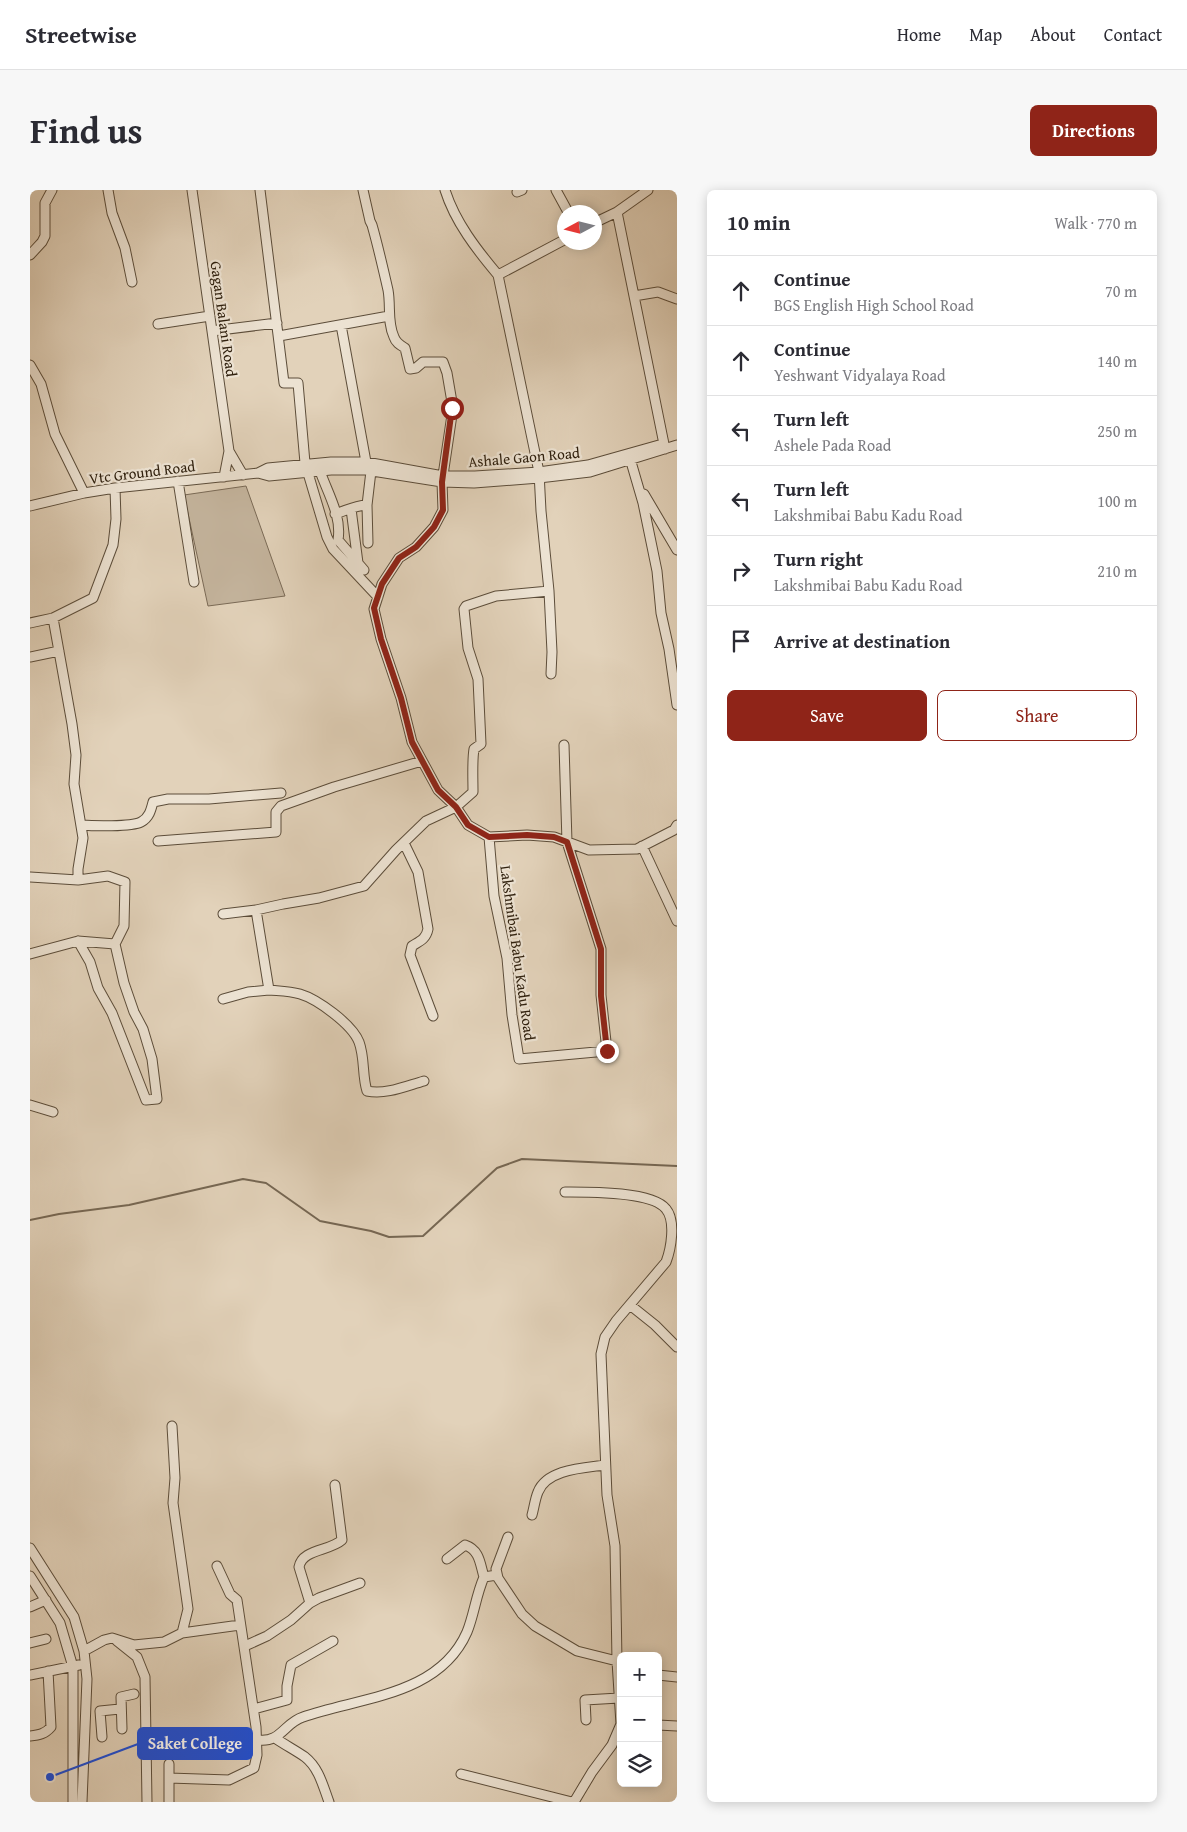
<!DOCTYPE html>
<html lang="en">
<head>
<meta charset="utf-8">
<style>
  :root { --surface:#fff; --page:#f7f7f7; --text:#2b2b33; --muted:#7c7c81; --line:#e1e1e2; --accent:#8f2418 }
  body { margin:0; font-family:"Gentium Book Plus",serif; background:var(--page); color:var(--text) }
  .controls { position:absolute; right:15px; bottom:15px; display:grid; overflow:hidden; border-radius:8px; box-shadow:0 2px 12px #0003 }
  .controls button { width:45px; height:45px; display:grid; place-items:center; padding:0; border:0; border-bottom:1px solid var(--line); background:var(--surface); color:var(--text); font:25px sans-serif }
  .compass { position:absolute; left:527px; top:15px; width:45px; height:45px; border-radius:50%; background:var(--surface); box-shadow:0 2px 12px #0003; rotate:263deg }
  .stop { position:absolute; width:15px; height:15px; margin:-11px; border:4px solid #8f2418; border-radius:50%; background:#fff }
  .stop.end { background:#8f2418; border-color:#fff; box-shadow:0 1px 5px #0008 }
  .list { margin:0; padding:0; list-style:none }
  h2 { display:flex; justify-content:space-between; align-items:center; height:65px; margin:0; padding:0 20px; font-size:21px }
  h2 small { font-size:16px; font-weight:400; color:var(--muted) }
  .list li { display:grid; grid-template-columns:32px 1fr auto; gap:15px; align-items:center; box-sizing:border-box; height:70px; padding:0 20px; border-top:1px solid var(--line) }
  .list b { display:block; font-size:19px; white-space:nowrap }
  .list p { margin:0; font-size:16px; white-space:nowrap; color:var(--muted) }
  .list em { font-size:16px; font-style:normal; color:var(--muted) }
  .actions { display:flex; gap:10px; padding:15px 20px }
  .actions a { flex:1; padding:11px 0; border:1px solid var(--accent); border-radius:8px; text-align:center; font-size:18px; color:var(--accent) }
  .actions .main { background:var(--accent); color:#fff }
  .icon { flex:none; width:28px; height:28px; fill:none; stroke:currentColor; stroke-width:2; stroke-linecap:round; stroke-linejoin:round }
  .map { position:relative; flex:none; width:647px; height:1612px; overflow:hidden; border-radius:8px }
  header { display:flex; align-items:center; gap:30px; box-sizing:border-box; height:70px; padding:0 25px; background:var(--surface); border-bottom:1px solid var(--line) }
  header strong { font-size:24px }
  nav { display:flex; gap:28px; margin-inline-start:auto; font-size:18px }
  .intro { display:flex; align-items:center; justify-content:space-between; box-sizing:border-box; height:120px; padding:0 30px }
  h1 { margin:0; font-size:35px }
  .button { padding:12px 22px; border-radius:8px; background:var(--accent); color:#fff; font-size:18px; font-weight:700 }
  main { display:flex; gap:30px; padding:0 30px }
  aside { flex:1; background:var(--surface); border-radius:8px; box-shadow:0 2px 12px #0003 }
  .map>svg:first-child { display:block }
  .green { fill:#c4b49d; stroke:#7a6a56 }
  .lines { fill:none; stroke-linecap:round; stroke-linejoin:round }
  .stream { stroke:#766753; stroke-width:2 }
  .minor-casing { stroke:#5c4d3a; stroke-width:11 }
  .minor { stroke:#ece2d2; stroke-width:9 }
  .route { stroke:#8f2418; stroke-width:6 }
  .labels { text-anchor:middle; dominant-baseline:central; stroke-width:4.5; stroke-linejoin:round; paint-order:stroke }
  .street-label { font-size:15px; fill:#30210f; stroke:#ece2d2 }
  .leader { fill:none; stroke:#1d4ed8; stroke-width:2 }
  .callout-dot { fill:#1d4ed8; stroke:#ece2d2; stroke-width:2 }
  .callout { fill:#1d4ed8; stroke:#1d4ed8; stroke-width:2 }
  .callout-label { font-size:16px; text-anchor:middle; font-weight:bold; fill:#fff }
</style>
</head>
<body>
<header>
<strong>Streetwise</strong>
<nav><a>Home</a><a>Map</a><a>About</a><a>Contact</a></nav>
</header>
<div class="intro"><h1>Find us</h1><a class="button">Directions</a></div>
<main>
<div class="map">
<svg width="647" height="1612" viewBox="0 0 647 1612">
  <rect width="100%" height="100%" fill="#e2d2ba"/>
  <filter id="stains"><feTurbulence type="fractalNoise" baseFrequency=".004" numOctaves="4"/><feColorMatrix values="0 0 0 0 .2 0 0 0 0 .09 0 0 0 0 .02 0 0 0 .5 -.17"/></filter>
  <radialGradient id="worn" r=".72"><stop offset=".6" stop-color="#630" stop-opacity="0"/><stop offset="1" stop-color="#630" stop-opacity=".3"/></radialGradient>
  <path class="green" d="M216,296L255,406L178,416L154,305Z"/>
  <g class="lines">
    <path class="stream" d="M0,1030L29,1024L99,1015L213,989L236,993L290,1031L341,1041L359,1047L393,1046L467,978L492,969L647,976"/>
    <defs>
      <path id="minor" d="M78,0L82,23L95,58L102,92
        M162,0L199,261L194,287
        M230,0L254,193H268L275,273L297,347L303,359L348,407
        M333,0L340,31L342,35C348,56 353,78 358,100C361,116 357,132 364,147C366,153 370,155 375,158L380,179L386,178L393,172H413L417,183L423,218L412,292L413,320L404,337L386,357L369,368L352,394L344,419L351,449L371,508L382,552L408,600L426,617L438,635L459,647
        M415,0C425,32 447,60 468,85
        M526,0L538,22
        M487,2L492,0
        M587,22L618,0
        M564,33L587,22L635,259
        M0,65L12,52L15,46V13L22,0
        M604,106L628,102L647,109
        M128,134L180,126
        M311,135L336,272
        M182,141L247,133
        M249,146L359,126
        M0,175L11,194L25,244L54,303
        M199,261L213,285
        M599,265L613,313L627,381L631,423L639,459L647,515
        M290,281C298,304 312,326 308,350L334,380
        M228,283L238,278L301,272H336L413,286H445L509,282L558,275L629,255
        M148,291L164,392
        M614,304L647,360
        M337,315L338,353
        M0,316L54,303L85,298L228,283L239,286L301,280H336L412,292L444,293L509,288L560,282L647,255
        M321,319L328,373
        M305,324C318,320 323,316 337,315L341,281
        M23,428L42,534L46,565L44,594L53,648L48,679V690
        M0,433L23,428L63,408L83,355L86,329L85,298
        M0,467L29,461
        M521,484L522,462L519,401L511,321L509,282L468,85L534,50
        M51,635C63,636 101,637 111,632C119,628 121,620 123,612L138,609H179L251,603
        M459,647L464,706L477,768L482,825L489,869L577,861L571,805V759L537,652L534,555
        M459,647L497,645L524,647L559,660L607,659L644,640L647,635
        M128,651L246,642V622L251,616L304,597L392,571
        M374,653L388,682L398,739C396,749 390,751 382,756L380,765L403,826
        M612,656L647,731
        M0,687L48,690L78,686L95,692L94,736L85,754
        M193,724L226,720
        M0,764L48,751L85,754L94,793L104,822L113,839L122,869L127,909L116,910L82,823L68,798L60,772L48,751
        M239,800C249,801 259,801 270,804C287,809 322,834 329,852C335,868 332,886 337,901C356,905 376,896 394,891
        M193,809L218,802L239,800L226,720L253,714L289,708L334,696L366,660L396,631L426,617L443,602C443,589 442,571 444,559L451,554L448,489L438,458L434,419L436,416L466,406L519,401
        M0,915L23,922
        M535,1002C557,1002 622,1001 636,1019C646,1031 641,1059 636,1072L586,1131L575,1147L571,1164L577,1305L585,1356L587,1471
        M600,1115L625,1135L647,1157
        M502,1325C504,1318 505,1309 508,1302C517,1279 554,1278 575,1275
        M478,1347L466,1379L468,1388L492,1424L505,1436L547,1461L587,1471L591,1534L582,1555L562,1582L544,1612
        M0,1358L44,1427L54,1461L57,1489L52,1612
        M417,1369L435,1355C450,1360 450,1374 454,1387
        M0,1386L30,1433L43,1477V1612
        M280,1413L269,1377C272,1359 300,1361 312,1350L305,1295
        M0,1417L16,1410
        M152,1443L210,1435
        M87,1451L107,1467L115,1487L117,1612
        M0,1453L16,1449
        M215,1456L237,1446L261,1430L280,1413L289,1408L330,1393
        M54,1461L74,1450L82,1448L104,1455L134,1452L152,1443L158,1419L143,1313L145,1288L142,1236
        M0,1485L49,1475
        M628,1485L647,1487
        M224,1519L257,1510V1496L261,1475L303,1451
        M556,1530L555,1510L589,1508
        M628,1535L647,1536
        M92,1539L91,1507L104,1504
        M0,1546C9,1545 15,1544 21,1537L18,1481
        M72,1547L70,1521L90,1519
        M245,1548C255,1555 265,1560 275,1567C289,1578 293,1596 299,1612
        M228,1550C251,1553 254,1533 273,1527C330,1507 409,1506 437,1442C444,1425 446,1405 454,1387L467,1385
        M139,1574V1588L199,1590L224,1578L227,1565L226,1537L207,1410L200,1404L187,1376
        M431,1584L542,1612
        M139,1612V1588"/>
    </defs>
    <use href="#minor" class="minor-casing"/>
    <use href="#minor" class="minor"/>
  </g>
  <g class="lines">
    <path class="route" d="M422,218L412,292L413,320L404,337L386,357L369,368L352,394L344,418L351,449L371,508L382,552L408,600L426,617L438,635L459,647L497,645L524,647L537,652L571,759V806L577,861"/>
  </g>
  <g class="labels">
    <g class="street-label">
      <text transform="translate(194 129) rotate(82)">Gagan Balani Road</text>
      <text transform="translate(494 267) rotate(-5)">Ashale Gaon Road</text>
      <text transform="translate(112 282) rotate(-7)">Vtc Ground Road</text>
      <text transform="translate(488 763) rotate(82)">Lakshmibai Babu Kadu Road</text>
    </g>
  </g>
  <path class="leader" d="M20 1587L108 1554"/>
  <circle class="callout-dot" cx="20" cy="1587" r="5"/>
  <rect class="callout" x="108" y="1538" width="114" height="31" rx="5"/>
  <g class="callout-label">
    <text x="165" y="1559">Saket College</text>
  </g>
  <rect width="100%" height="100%" filter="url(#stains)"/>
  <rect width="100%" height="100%" fill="url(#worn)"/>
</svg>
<div class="controls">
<button>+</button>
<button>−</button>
<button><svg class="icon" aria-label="layers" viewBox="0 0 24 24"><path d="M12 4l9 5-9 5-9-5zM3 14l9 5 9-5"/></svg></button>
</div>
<svg class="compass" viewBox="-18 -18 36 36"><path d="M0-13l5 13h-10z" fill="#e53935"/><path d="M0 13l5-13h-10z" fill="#7c7c81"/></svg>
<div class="stop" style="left:422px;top:218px"></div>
<div class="stop end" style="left:577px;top:861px"></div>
</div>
<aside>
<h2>10 min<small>Walk · 770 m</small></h2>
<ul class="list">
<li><svg class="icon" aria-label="ahead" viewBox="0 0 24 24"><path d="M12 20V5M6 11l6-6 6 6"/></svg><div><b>Continue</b><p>BGS English High School Road</p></div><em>70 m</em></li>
<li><svg class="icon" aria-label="ahead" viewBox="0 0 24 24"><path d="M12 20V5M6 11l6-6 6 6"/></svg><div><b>Continue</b><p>Yeshwant Vidyalaya Road</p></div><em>140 m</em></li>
<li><svg class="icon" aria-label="left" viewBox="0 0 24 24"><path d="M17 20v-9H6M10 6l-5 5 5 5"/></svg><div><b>Turn left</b><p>Ashele Pada Road</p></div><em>250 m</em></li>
<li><svg class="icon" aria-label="left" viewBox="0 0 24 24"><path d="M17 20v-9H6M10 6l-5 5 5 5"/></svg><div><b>Turn left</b><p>Lakshmibai Babu Kadu Road</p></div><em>100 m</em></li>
<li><svg class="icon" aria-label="right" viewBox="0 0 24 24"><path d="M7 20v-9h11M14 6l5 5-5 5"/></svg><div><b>Turn right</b><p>Lakshmibai Babu Kadu Road</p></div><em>210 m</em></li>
<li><svg class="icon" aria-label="arrive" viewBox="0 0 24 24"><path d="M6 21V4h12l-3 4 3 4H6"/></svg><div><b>Arrive at destination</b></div></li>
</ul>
<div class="actions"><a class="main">Save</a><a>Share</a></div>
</aside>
</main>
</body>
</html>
